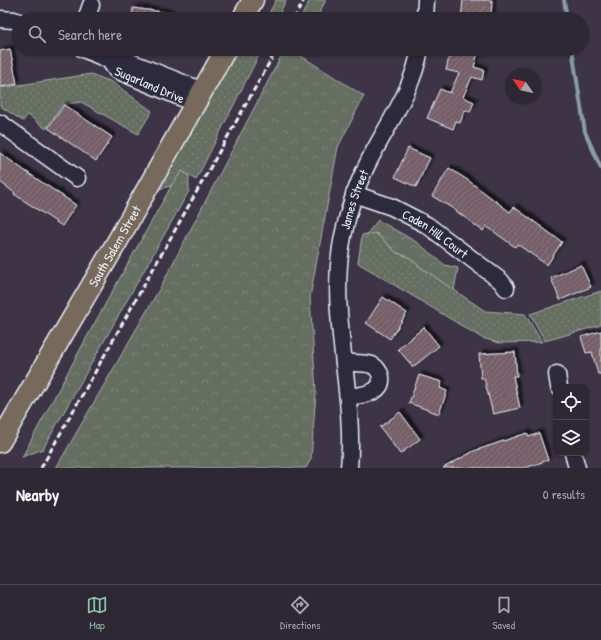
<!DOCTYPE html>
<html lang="en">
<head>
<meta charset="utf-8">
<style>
  :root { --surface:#2e2734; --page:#362f3c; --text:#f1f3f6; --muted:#a7a5ac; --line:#49444f; --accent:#8abfa5 }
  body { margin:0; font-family:"Patrick Hand",sans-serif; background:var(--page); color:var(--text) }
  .controls { position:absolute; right:12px; bottom:12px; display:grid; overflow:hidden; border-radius:8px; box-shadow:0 1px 3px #0004 }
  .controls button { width:36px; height:36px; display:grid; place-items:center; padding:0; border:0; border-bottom:1px solid var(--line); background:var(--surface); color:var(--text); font:20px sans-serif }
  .compass { position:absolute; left:505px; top:68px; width:36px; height:36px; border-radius:50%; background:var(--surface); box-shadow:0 1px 3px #0004; rotate:304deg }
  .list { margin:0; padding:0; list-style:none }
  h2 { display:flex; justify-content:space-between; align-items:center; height:52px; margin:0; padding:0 16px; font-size:17px }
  h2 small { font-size:13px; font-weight:400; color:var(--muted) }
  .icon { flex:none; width:22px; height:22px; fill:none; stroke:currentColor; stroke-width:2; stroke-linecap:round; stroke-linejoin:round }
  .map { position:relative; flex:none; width:601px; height:468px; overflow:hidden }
  .search { position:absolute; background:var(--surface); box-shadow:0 1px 3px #0004; left:12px; right:12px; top:12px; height:44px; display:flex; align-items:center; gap:10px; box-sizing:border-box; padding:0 14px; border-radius:22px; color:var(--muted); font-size:15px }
  .sheet { height:116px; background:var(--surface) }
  nav { display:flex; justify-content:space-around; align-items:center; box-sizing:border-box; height:56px; border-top:1px solid var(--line); background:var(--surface); font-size:11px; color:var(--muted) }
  nav a { display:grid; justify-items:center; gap:2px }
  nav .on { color:var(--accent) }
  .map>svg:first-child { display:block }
  .grass { fill:url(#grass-dots); stroke:#a6b0ac }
  .forest { fill:url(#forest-crowns); stroke:#a6b0ac }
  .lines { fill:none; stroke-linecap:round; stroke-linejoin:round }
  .stream { stroke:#899ca7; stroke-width:4 }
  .building { fill:url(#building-hatch); stroke:#e8f1f8; filter:url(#shadow) }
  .minor-casing { stroke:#e8f1f8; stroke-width:19 }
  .major-casing { stroke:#e8f1f8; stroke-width:23 }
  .minor { stroke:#2f2a3d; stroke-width:16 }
  .major { stroke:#77695c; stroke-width:20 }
  .rail { stroke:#e8f1f8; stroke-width:3; stroke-dasharray:6 3; stroke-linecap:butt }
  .labels { text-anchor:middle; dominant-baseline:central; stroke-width:3; stroke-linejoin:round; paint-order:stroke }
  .street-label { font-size:13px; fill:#e8f1f8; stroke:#2f2a3d }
</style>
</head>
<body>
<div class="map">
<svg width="601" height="468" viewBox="0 0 601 468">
  <defs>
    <pattern id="grass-dots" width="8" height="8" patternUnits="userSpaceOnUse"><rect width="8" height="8" fill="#656e61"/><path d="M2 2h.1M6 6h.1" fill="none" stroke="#7b8378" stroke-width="1.8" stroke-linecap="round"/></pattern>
    <pattern id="forest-crowns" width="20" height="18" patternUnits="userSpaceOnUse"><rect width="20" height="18" fill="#656e61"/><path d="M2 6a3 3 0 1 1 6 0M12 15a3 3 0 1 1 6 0" fill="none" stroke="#7b8378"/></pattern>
    <pattern id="building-hatch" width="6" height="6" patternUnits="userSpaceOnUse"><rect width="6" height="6" fill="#765e68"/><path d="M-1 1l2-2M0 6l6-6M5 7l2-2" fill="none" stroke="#8a767e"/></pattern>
    <filter id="shadow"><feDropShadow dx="3.5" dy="-3.5" stdDeviation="1" flood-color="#0009"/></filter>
  </defs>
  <rect width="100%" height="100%" fill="#3d3446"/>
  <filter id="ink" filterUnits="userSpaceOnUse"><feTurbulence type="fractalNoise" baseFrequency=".025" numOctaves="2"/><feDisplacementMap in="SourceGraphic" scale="8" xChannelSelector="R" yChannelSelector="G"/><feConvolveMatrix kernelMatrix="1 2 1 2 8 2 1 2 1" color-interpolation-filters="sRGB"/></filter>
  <g filter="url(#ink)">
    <path class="grass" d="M276,0H286L277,19H266Z
      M235,49L245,57L250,49H262L196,180L182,171L171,186L155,190Z
      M91,74L112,82L152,111L138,134L81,102L62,105L46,129L28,115L23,121L0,106V88Z
      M375,233L396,252L410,258L419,266L485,311L525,314L542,342L499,343L482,338L358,263L362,235Z
      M601,291V325L545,341L530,314Z"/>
    <path class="forest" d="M310,0H326L316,19H300Z
      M285,49H300L298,54L364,96L338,147L310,297L316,392L311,459L306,468H56L160,288Z
      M182,171L189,176V191L43,449L22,457L88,335L173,183Z
      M378,220L418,243L445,265L458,268L454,290L419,266L410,258L396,252L376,233L366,235Z"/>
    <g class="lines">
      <path class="stream" d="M564,0L567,19
        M572,49L585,132L601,168"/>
    </g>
    <path class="building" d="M463,0H492L491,19H461Z
      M133,8L170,13L169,19H132Z
      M10,49L17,84L0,87V51Z
      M451,49H479L474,67L484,70L482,80L472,77L463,97L474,102L470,112L465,110L460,123L456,121L453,129L427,118L440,89L450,93L459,73L446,70Z
      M64,105L112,137L96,161L48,128Z
      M408,148L430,158L416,187L395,177Z
      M0,153L28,173L76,205L62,226L14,194L15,193L0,182Z
      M449,168L469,181L510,212L514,207L562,242L547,265L517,244L515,247L486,226L483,231L452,208L432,196Z
      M581,265L591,287L560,300L551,278Z
      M383,297L407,313L390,339L366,323Z
      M424,327L439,346L413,367L398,349Z
      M601,331V374H598L592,352L586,353L581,337Z
      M515,352L517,376H513L520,408L493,414L484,378H481L479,354Z
      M419,375L442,382L440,388L447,391L439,414L409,403Z
      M400,412L420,439L400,454L380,427Z
      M527,433L529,437L539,433L548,460L525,468H443L474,451Z"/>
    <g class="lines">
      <defs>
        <g id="minor">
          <path d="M0,19L14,20L19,22"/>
          <path d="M86,19L91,5"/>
          <path d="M425,19L426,0"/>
          <path d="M83,49L109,60L123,59L203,91"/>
          <path id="s1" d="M109,60L116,70L196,104"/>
          <path d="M0,123L77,178"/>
          <path id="s2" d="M354,194L392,207L427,225L501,281L506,288"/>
          <path d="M344,363C353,363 364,362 372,365C376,367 380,372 381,377C383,395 359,395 348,397"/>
          <path d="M557,374L559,387"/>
          <path d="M573,453L577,468"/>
          <path id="s3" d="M349,468C356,390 327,313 343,236C348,212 355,189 366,167C385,127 412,94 420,49"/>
        </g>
        <g id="major">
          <path d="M242,19L253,0"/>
          <path id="s4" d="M0,442L117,242L226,49"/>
        </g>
      </defs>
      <use href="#minor" class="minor-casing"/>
      <use href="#major" class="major-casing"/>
      <use href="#minor" class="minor"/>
      <use href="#major" class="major"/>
      <path class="rail" d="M294,19L304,0
        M41,468L277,49"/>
    </g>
  </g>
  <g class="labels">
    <g class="street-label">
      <text stroke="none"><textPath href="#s1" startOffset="49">Sugarland Drive</textPath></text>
      <text stroke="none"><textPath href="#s3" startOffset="271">James Street</textPath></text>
      <text stroke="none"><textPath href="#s2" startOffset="91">Caden Hill Court</textPath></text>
      <text stroke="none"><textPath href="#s4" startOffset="227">South Salem Street</textPath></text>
    </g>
  </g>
</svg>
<div class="controls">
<button><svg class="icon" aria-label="locate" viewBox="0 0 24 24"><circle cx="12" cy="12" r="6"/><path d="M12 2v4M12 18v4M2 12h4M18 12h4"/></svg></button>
<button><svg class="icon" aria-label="layers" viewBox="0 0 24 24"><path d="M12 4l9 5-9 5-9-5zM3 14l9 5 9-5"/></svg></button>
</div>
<svg class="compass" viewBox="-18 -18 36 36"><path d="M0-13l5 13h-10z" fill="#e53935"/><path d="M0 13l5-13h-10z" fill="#a7a5ac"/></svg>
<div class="search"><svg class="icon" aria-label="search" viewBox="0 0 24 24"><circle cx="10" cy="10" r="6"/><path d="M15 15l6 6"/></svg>Search here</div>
</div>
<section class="sheet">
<h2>Nearby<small>0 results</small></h2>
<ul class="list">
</ul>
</section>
<nav>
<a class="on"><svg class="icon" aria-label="map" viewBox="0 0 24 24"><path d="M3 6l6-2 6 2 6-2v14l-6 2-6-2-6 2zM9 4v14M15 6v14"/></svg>Map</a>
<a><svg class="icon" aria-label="directions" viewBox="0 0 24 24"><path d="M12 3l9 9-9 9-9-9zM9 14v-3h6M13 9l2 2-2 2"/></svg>Directions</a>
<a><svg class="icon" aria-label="saved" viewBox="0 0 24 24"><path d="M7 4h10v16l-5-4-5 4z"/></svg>Saved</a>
</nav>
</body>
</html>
